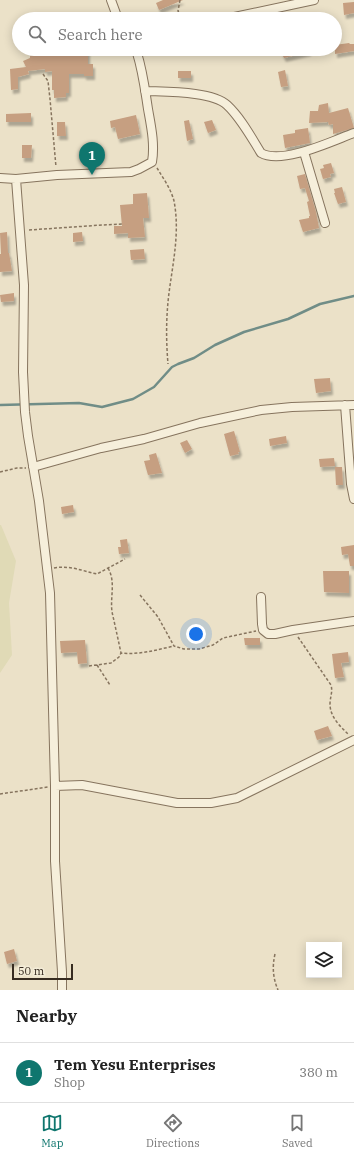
<!DOCTYPE html>
<html lang="en">
<head>
<meta charset="utf-8">
<style>
  :root { --surface:#fff; --page:#f6f6f6; --text:#222; --muted:#767676; --line:#e0e0e0; --accent:#0f766e }
  body { margin:0; font-family:"IBM Plex Serif",serif; background:var(--page); color:var(--text) }
  .controls { position:absolute; right:12px; bottom:12px; display:grid; overflow:hidden; border-radius:0px; box-shadow:0 2px 10px #0003 }
  .controls button { width:36px; height:36px; display:grid; place-items:center; padding:0; border:0; border-bottom:1px solid var(--line); background:var(--surface); color:var(--text); font:20px sans-serif }
  .scale { position:absolute; left:12px; bottom:10px; width:61px; box-sizing:border-box; padding-left:4px; border:2px solid #372c21; border-top:0; font-size:11px; line-height:14px; white-space:nowrap; color:#372c21; -webkit-text-stroke:3px #f3ecd7; paint-order:stroke }
  .you { position:absolute; left:196px; top:634px; width:14px; height:14px; margin:-10px; border:3px solid #fff; border-radius:50%; background:#1a73e8; box-shadow:0 0 0 6px #1a73e833 }
  .badge { display:grid; place-items:center; width:26px; height:26px; border-radius:50%; background:var(--accent); color:#fff; font-size:13px; font-weight:700 }
  .pin { position:absolute; translate:-50% -33px; filter:drop-shadow(0 1px 2px #0008) }
  .pin::after { content:''; position:absolute; top:21px; width:14px; height:12px; background:inherit; clip-path:polygon(0 0,100% 0,50% 100%) }
  .list { margin:0; padding:0; list-style:none }
  h2 { display:flex; justify-content:space-between; align-items:center; height:52px; margin:0; padding:0 16px; font-size:17px }
  h2 small { font-size:13px; font-weight:400; color:var(--muted) }
  .list li { display:grid; grid-template-columns:26px 1fr auto; gap:12px; align-items:center; box-sizing:border-box; height:60px; padding:0 16px; border-top:1px solid var(--line) }
  .list b { display:block; font-size:15px; white-space:nowrap }
  .list p { margin:0; font-size:13px; white-space:nowrap; color:var(--muted) }
  .list em { font-size:13px; font-style:normal; color:var(--muted) }
  .icon { flex:none; width:22px; height:22px; fill:none; stroke:currentColor; stroke-width:2; stroke-linecap:round; stroke-linejoin:round }
  .map { position:relative; flex:none; width:354px; height:990px; overflow:hidden }
  .search { position:absolute; background:var(--surface); box-shadow:0 2px 10px #0003; left:12px; right:12px; top:12px; height:44px; display:flex; align-items:center; gap:10px; box-sizing:border-box; padding:0 14px; border-radius:22px; color:var(--muted); font-size:15px }
  .sheet { height:112px; background:var(--surface) }
  nav { display:flex; justify-content:space-around; align-items:center; box-sizing:border-box; height:56px; border-top:1px solid var(--line); background:var(--surface); font-size:11px; color:var(--muted) }
  nav a { display:grid; justify-items:center; gap:2px }
  nav .on { color:var(--accent) }
  .map>svg:first-child { display:block }
  .farmland { fill:#e0dab6 }
  .lines { fill:none; stroke-linecap:round; stroke-linejoin:round }
  .stream { stroke:#708d87; stroke-width:2.5 }
  .building { fill:#c69f81; filter:url(#shadow) }
  .minor-casing { stroke:#86745e; stroke-width:10 }
  .path { stroke:#86745e; stroke-width:1.5; stroke-dasharray:3 2; stroke-linecap:butt }
  .minor { stroke:#f6efdb; stroke-width:8 }
</style>
</head>
<body>
<div class="map">
<svg width="354" height="990" viewBox="0 0 354 990">
  <defs>
    <filter id="shadow"><feDropShadow dx="2" dy="4" stdDeviation="1" flood-color="#0004"/></filter>
  </defs>
  <rect width="100%" height="100%" fill="#ebe1c8"/>
  <path class="farmland" d="M0,525H1L16,561L9,603L12,655L0,673Z"/>
  <g class="lines">
    <path class="stream" d="M0,405L79,403L102,407L133,399L154,387L172,367L178,364L194,358L215,345L244,332L288,319L320,304L354,296"/>
  </g>
  <path class="building" d="M163,0H183L159,10L156,3Z
    M354,2V13L344,15L343,3Z
    M349,43L350,44H354V51L335,54V45Z
    M51,49H56L59,56L79,55V49H88V64H93V76H84V74H69V93H66V97L54,98V90H52V71L45,72V69L28,71L29,74L18,77V89L11,90L10,69L26,67L23,61L30,58V56H35Z
    M292,49H309V52L284,58L281,52Z
    M285,70L288,86L281,87L278,72Z
    M178,71H191V78H178Z
    M328,103L329,113L348,108L354,128L333,134V124L329,125L328,122L309,123L310,111H318L319,105Z
    M31,113V122H6V114Z
    M136,115L140,134L118,139L115,127L111,128L110,121Z
    M189,120L193,139L187,141L184,121Z
    M212,120L216,130L208,133L204,122Z
    M57,122H65L66,136H57Z
    M308,128L310,143L285,148L283,135L295,133V130Z
    M22,145H32L31,158H22Z
    M331,163L334,173L330,174L331,177L323,179L320,169L324,168L323,165Z
    M305,174L316,212L319,228L303,232L299,220L309,218V216H310L307,202L309,201L305,188L300,189L297,176Z
    M342,187L346,202L338,204L334,193H335L334,189Z
    M147,193L149,218H143L145,237L128,238V233L114,234V226H122L120,205L133,204V194Z
    M7,232L8,253H9L12,271L0,272V254H1L0,233Z
    M82,232L83,241L73,242V233Z
    M144,249L145,259L131,260L130,250Z
    M14,293V301L1,302L0,295Z
    M330,378L331,391L316,393L314,379Z
    M234,431L240,452H238L239,454L230,456L224,434Z
    M286,436L287,443L270,446L269,439Z
    M187,440L192,449L185,453L180,443Z
    M156,453L162,473L148,475L144,461L150,460L149,455Z
    M334,458L335,466L320,467L319,459Z
    M335,467H342L343,485H336Z
    M73,505L74,512L62,514L61,507Z
    M127,539L129,553L119,554L118,547H121L120,540Z
    M354,545V566H350L348,554L342,555L341,547Z
    M323,571H349V593L324,592Z
    M244,638H260V645H245Z
    M85,640L87,663L78,664L77,652L61,653L60,641Z
    M348,652L349,662L341,663L344,677L335,678L332,654Z
    M328,726L332,736L317,740L314,731Z
    M14,949L17,961L7,964L4,952Z"/>
  <g class="lines">
    <defs>
      <path id="minor" d="M111,0L118,19
        M225,19L314,0
        M145,91C166,92 212,91 227,105C241,118 251,137 261,153C282,165 332,141 354,133
        M304,152L325,223
        M0,178L16,179L57,175L131,172L139,169L152,162C155,144 151,126 148,109C145,90 143,72 137,53L147,49
        M16,179L24,285L23,372L25,412L28,436L39,501L50,593L55,786V861L62,972V990
        M345,405L351,484L354,499
        M33,467L101,448L144,439L200,423L261,410L292,407L354,405
        M261,597L262,624L263,630L268,634H275L293,630L354,621
        M55,786L82,785L177,803H211L237,798L354,740"/>
    </defs>
    <use href="#minor" class="minor-casing"/>
    <path class="path" d="M180,0L178,11L182,19
      M43,74L48,81L50,99L56,167
      M157,168C163,178 171,189 174,201C180,232 173,262 169,293C166,317 166,340 168,364
      M29,230L102,225L122,224
      M0,472L17,468H26
      M54,568C69,565 83,571 97,574L125,559
      M108,568C116,582 110,596 112,612C115,625 118,639 121,653
      M140,595L158,617L174,646L184,649H199L213,645L223,638L256,631
      M298,637L331,685C333,692 330,697 330,704C330,717 340,726 348,734
      M97,665L110,685
      M89,666L111,663L119,657L121,653C139,655 156,650 174,646
      M0,794L48,787
      M275,954C272,967 273,978 278,990"/>
    <use href="#minor" class="minor"/>
  </g>
</svg>
<div class="controls">
<button><svg class="icon" aria-label="layers" viewBox="0 0 24 24"><path d="M12 4l9 5-9 5-9-5zM3 14l9 5 9-5"/></svg></button>
</div>
<div class="scale">50 m</div>
<div class="you"></div>
<div class="pin badge" style="left:92px;top:175px">1</div>
<div class="search"><svg class="icon" aria-label="search" viewBox="0 0 24 24"><circle cx="10" cy="10" r="6"/><path d="M15 15l6 6"/></svg>Search here</div>
</div>
<section class="sheet">
<h2>Nearby<small></small></h2>
<ul class="list">
<li><span class="badge">1</span><div><b>Tem Yesu Enterprises</b><p>Shop</p></div><em>380 m</em></li>
</ul>
</section>
<nav>
<a class="on"><svg class="icon" aria-label="map" viewBox="0 0 24 24"><path d="M3 6l6-2 6 2 6-2v14l-6 2-6-2-6 2zM9 4v14M15 6v14"/></svg>Map</a>
<a><svg class="icon" aria-label="directions" viewBox="0 0 24 24"><path d="M12 3l9 9-9 9-9-9zM9 14v-3h6M13 9l2 2-2 2"/></svg>Directions</a>
<a><svg class="icon" aria-label="saved" viewBox="0 0 24 24"><path d="M7 4h10v16l-5-4-5 4z"/></svg>Saved</a>
</nav>
</body>
</html>
